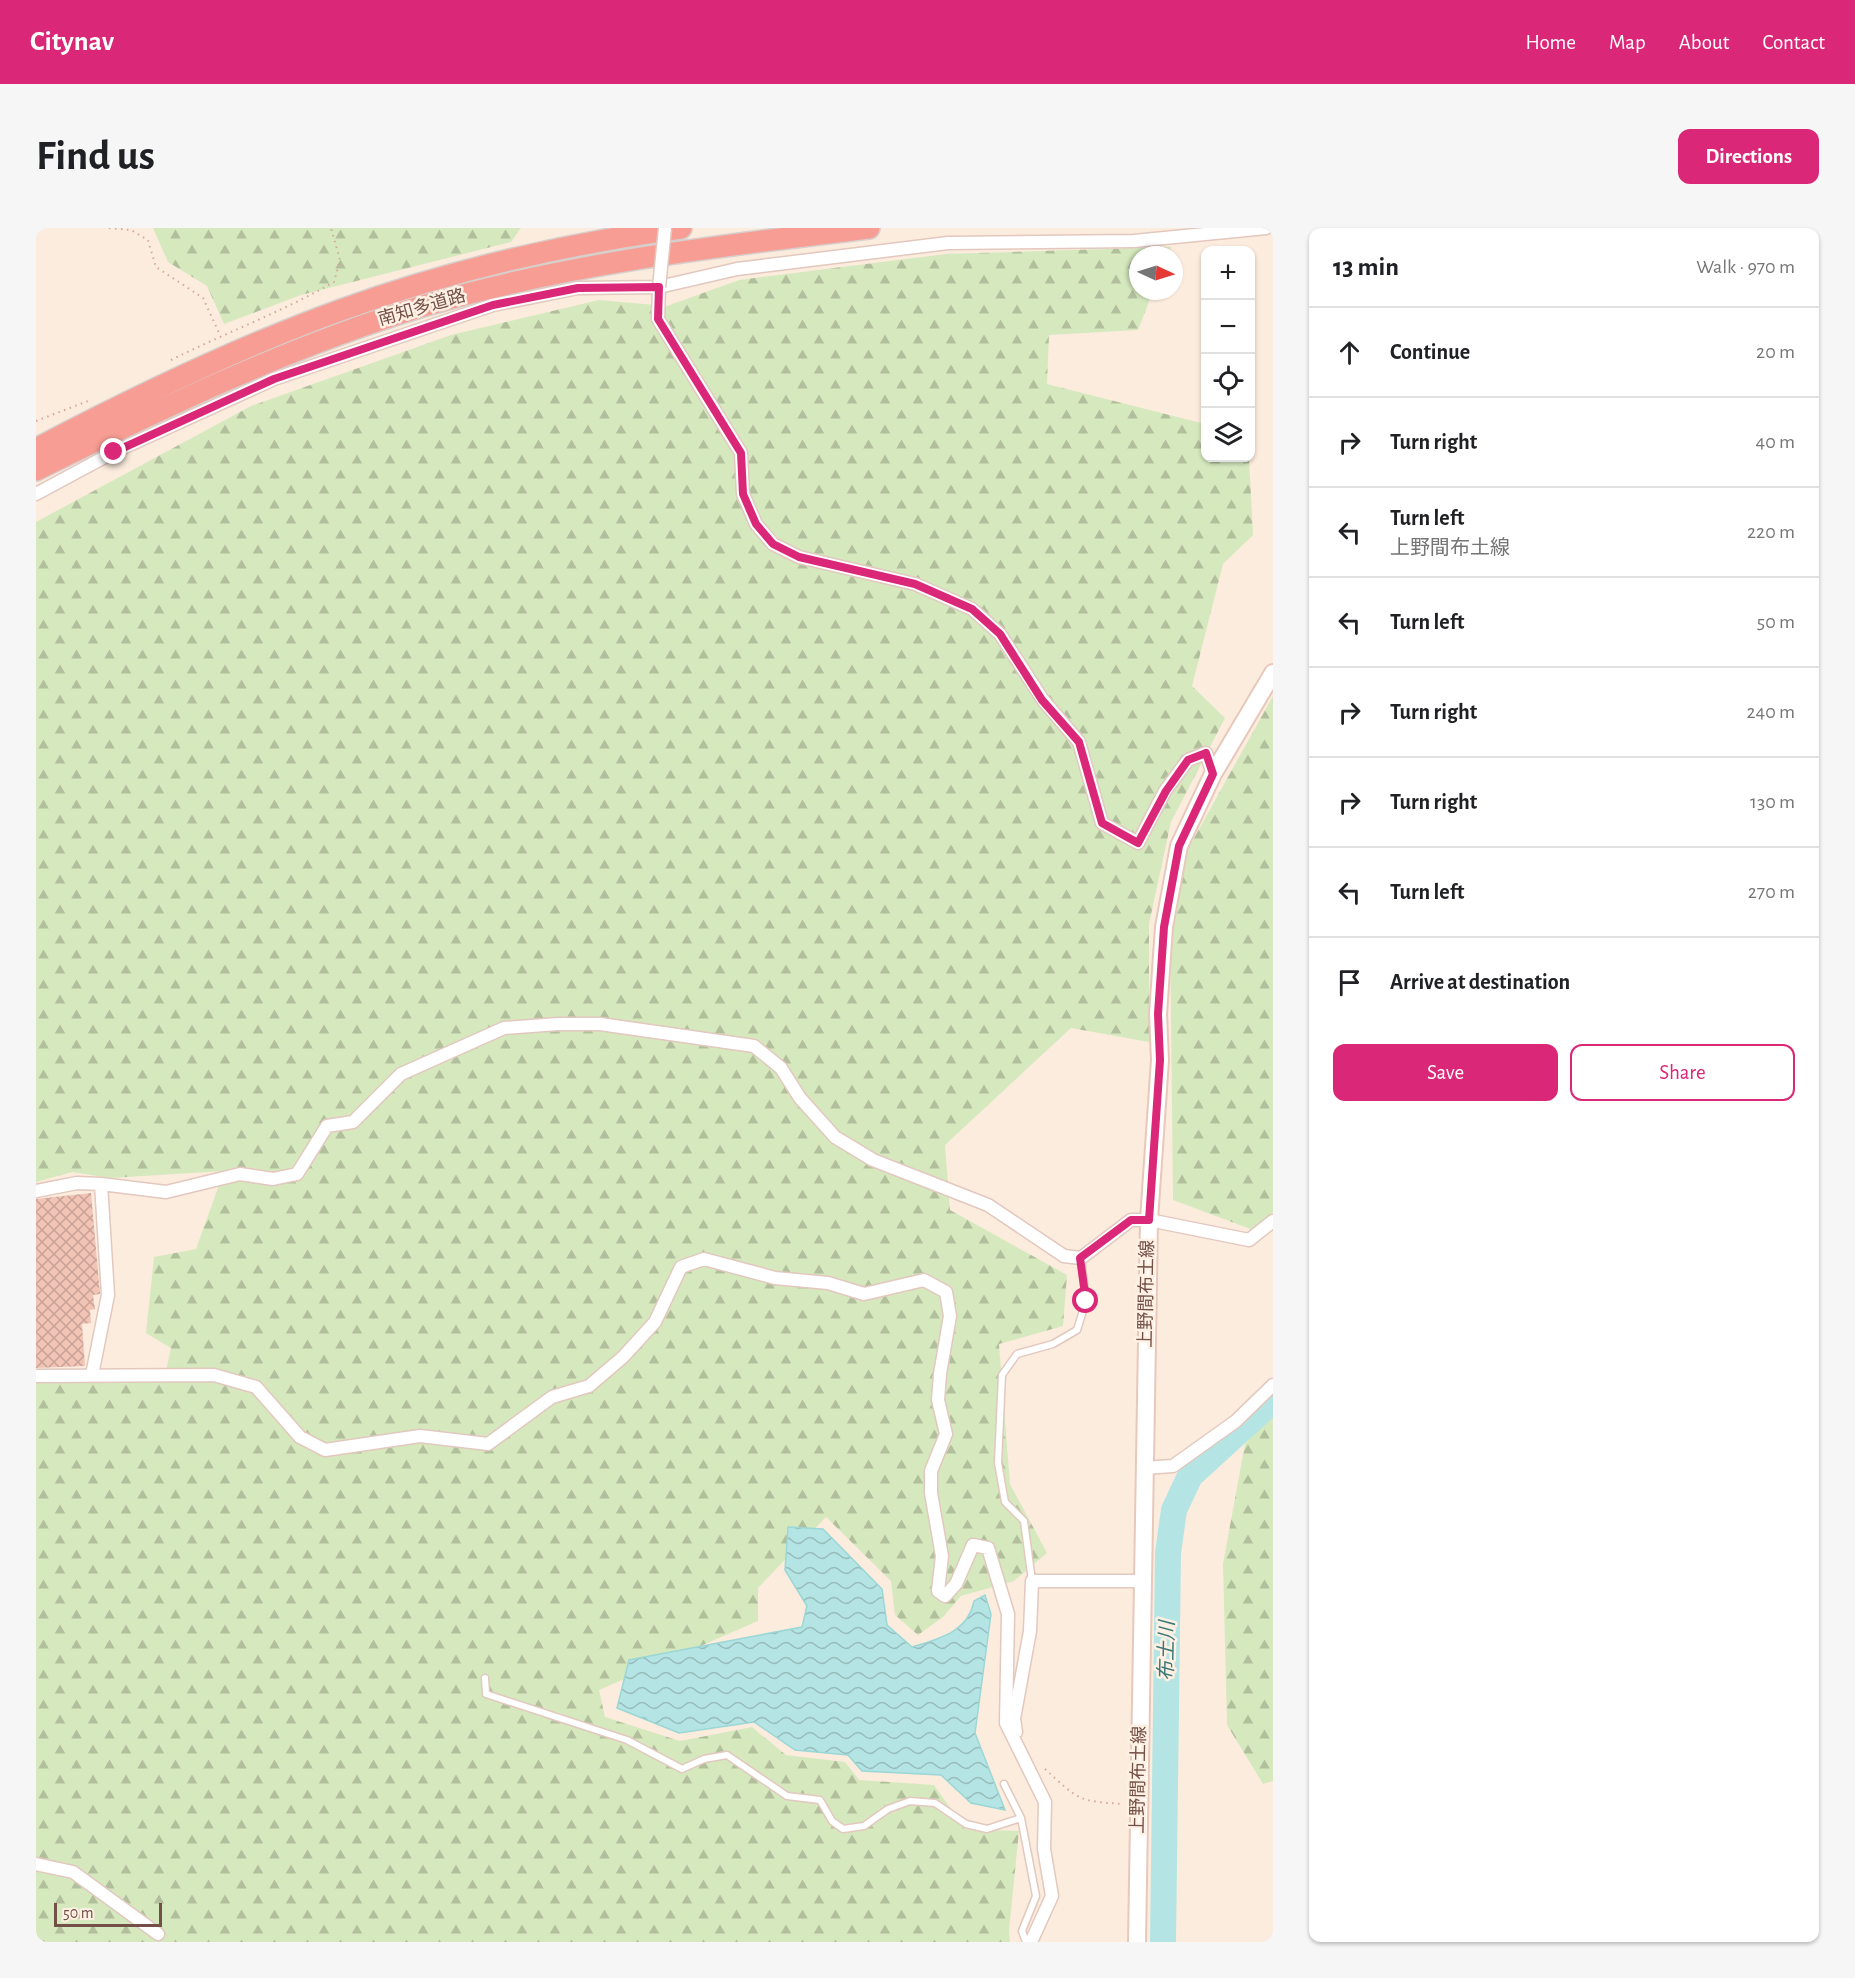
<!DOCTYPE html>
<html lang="en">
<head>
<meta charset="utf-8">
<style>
  :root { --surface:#fff; --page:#f6f6f6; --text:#202124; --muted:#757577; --line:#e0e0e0; --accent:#db2777 }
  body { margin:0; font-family:"Alegreya Sans","Noto Sans JP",sans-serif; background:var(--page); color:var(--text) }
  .controls { position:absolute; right:18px; top:18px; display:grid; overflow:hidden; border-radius:12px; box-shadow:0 2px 4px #0004 }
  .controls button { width:54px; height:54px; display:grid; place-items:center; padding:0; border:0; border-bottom:2px solid var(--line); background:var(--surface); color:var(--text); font:30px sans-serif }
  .compass { position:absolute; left:1093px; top:18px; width:54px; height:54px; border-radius:50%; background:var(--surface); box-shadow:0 2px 4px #0004; rotate:94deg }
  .scale { position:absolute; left:18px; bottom:15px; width:108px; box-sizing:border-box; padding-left:6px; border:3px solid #724f47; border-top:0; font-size:16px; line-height:21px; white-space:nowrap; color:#724f47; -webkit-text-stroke:4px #fff0e4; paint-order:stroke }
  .stop { position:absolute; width:18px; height:18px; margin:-14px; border:4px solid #db2777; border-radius:50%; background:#fff }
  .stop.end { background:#db2777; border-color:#fff; box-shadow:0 2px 6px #0008 }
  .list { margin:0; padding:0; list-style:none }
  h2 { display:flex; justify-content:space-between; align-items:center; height:78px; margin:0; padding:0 24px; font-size:26px }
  h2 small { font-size:20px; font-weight:400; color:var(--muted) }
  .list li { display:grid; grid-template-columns:39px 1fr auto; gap:18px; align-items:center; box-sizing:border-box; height:90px; padding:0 24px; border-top:2px solid var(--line) }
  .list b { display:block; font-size:22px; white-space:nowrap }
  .list p { margin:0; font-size:20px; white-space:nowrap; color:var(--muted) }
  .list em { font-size:20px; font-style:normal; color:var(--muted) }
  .actions { display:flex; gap:12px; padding:18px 24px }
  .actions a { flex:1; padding:14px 0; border:2px solid var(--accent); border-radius:12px; text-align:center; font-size:21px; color:var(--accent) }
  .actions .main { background:var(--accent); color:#fff }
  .icon { flex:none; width:33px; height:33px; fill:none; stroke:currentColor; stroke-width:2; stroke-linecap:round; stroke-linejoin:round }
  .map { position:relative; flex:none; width:1237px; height:1714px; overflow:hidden; border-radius:12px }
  header { display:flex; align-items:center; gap:36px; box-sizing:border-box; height:84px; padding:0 30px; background:var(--accent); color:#fff }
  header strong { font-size:28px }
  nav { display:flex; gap:33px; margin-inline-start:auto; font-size:21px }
  .intro { display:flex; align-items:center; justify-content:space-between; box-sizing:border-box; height:144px; padding:0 36px }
  h1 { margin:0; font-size:42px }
  .button { padding:15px 27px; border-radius:12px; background:var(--accent); color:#fff; font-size:21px; font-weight:700 }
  main { display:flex; gap:36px; padding:0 36px }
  aside { flex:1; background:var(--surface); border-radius:12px; box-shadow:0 2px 4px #0004 }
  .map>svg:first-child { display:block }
  .forest { fill:url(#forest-firs) }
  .water { fill:url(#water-waves); stroke:#9ad7d6; stroke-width:1.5 }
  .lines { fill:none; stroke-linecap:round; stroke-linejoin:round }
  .river { stroke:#b4e5e4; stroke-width:26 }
  .building { fill:url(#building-cross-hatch) }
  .lane-casing { stroke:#e2c8be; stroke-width:9 }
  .street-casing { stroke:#e2c8be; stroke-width:15 }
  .secondary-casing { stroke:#e7c8bb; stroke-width:20 }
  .highway-casing { stroke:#d8cecb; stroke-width:24 }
  .path { stroke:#d6a79a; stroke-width:2; stroke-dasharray:1.5 4.5; stroke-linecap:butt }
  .lane { stroke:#fff; stroke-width:6 }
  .street { stroke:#fff; stroke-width:12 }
  .secondary { stroke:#fff; stroke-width:16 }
  .highway { stroke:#f79d94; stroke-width:21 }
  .street-bridge-casing { stroke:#e2c8be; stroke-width:15; stroke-linecap:butt }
  .street-bridge { stroke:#fff; stroke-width:12 }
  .route { stroke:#db2777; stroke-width:8 }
  .labels { text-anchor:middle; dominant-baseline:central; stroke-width:5; stroke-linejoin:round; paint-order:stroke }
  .street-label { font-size:18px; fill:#724f47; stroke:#fff0e4 }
  .water-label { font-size:20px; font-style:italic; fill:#3b7878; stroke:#fff0e4 }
</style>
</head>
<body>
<header>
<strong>Citynav</strong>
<nav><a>Home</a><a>Map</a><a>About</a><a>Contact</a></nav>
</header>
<div class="intro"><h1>Find us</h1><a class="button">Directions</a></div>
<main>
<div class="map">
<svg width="1237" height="1714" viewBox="0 0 1237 1714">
  <defs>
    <pattern id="forest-firs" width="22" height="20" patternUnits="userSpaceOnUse" patternTransform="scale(1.5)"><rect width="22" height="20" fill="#d6e9be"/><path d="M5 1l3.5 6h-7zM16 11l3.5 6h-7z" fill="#b2bf9c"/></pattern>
    <pattern id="water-waves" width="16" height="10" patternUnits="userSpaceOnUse" patternTransform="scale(1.5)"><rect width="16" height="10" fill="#b4e5e4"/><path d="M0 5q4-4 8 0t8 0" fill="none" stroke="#97bcbb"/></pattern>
    <pattern id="building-cross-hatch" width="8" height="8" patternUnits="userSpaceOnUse" patternTransform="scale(1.5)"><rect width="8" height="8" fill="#f1c4b6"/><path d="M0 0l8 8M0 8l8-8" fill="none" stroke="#c8a296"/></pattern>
  </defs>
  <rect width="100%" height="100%" fill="#fcecde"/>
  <path class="forest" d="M117,0H485L475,14L265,67L188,96L171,58L132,34Z
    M1135,19L1131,27H1102V63H1117L1102,102L1013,107L1011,156L1169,196L1170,230H1213L1217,307L1187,336L1156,458L1189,490L1135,594L1113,696V814L1035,800L909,917L914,982L1031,1047L1027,1098L963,1116L974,1256L1011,1325L978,1353L925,1368L907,1389L882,1407L859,1387L855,1353L790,1289L722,1360V1393L563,1462L569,1489L644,1513L716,1499L750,1527L809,1534L823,1552L898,1557L929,1601L983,1603L973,1703L974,1714H0V1153L128,1152L135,1120L110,1105L118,1029L160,1021L188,943L75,950L36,944L0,954V294L215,178L415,107L563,72L631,78L703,52L910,26Z
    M1237,468V984L1217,1002L1137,972L1134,701L1153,619Z
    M1237,1186V1553L1227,1556L1191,1497L1187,1336L1209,1216Z"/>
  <path class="water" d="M752,1299L787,1301L846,1361L851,1397L876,1419C903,1411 932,1404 938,1373L949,1367L955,1386L939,1505L969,1582L935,1575L905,1547L826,1543L812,1527L759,1522L718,1494L643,1505L581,1480L593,1432L766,1399L771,1378L749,1342Z"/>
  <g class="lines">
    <path class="river" d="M1127,1714L1132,1325L1138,1282L1154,1248L1237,1172"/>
  </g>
  <path class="building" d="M55,965L64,1066L57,1067L59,1081L54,1082L55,1095L46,1096L49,1138L0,1140V971Z"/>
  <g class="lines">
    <defs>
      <path id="lane" d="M996,1353L988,1293L969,1274L962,1235L966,1147L981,1126L1017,1116L1041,1102L1050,1073L1045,1030
        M449,1450L450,1466L591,1512L646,1541L668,1531L691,1527L751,1568L784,1572L796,1593L807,1601L828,1598L852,1581L874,1573L899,1575L930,1596L951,1601L985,1590
        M968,1556L985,1590L1000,1668L986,1703L990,1714"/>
      <path id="street" d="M623,59L622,91L705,225L707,266L720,296L737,316L763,329L879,356L936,381L964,406L1007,472L1043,514L1066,595L1102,615L1129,563L1152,532L1170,525L1177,546
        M0,266L78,224L238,151L457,77L542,60L623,59L701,41L912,15L1098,13L1230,0
        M0,963L41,955L65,956L130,964L204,946L237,951L261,946L291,898L317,894L365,846L468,800L522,796H564L718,818L745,840L764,870L799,909L837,932L952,977L1028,1028L1045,1030L1095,992H1113L1213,1012L1237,993
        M56,1147L72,1067L65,956
        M0,1148L178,1147L220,1159L264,1209L289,1222L384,1208L452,1216L516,1169L553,1158L587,1129L619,1094L645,1039L668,1031L739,1050L792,1055L828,1066L888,1052L910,1064L914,1088L904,1146L902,1172L910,1206L895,1243V1265L906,1328L902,1363L909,1368L920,1356L937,1317L952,1320L972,1386L970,1495L1009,1574L1008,1621L1016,1668L995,1714
        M1107,1240L1137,1238L1200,1193L1237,1157
        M980,1504L978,1491L994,1403L996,1353H1105
        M0,1636L37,1644L122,1706"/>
      <path id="secondary" d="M1101,1714L1113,992L1124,832L1122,786L1128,699L1143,618L1177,546L1237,445"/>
      <path id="highway" d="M0,221C99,169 200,120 305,82C415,42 530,16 645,0
        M0,242C126,180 252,119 387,78C533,35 683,18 833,0"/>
    </defs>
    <use href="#lane" class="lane-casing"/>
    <use href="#street" class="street-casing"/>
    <use href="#secondary" class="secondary-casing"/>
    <use href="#highway" class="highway-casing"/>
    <path class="path" d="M73,0L95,2L112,12L120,39L167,70L184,107
      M135,132C189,105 246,84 298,54L304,32L295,0
      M0,193L52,173
      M1009,1541C1043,1572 1041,1573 1087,1576"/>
    <use href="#lane" class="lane"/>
    <use href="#street" class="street"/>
    <use href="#secondary" class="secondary"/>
    <use href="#highway" class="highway"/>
    <defs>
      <path id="street-bridge" d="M623,59L629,0"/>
    </defs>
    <use href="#street-bridge" class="street-bridge-casing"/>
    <use href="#street-bridge" class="street-bridge"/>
  </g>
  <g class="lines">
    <path class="route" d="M78,224L238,151L457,77L542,60L623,59L622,91L705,225L707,266L720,296L737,316L763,329L879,356L936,381L964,406L1006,472L1043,514L1066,595L1102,615L1130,563L1152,532L1170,525L1177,546L1143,618L1128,699L1122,786L1124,832L1113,992H1095L1044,1030L1050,1073"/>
  </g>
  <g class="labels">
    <g class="street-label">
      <text transform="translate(386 80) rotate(-16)">南知多道路</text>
      <text transform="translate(1111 1066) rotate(-89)">上野間布土線</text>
      <text transform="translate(1103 1552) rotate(-89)">上野間布土線</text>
    </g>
    <g class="water-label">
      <text transform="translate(1131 1423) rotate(-89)">布土川</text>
    </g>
  </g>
</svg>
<div class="controls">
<button>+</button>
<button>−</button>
<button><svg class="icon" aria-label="locate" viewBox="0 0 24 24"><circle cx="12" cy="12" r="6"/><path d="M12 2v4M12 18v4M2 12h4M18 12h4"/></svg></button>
<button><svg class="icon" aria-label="layers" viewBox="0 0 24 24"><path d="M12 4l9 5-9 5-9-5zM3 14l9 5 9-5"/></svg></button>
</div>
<svg class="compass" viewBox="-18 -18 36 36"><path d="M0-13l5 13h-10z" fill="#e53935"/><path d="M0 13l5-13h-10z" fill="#757577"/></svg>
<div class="scale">50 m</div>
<div class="stop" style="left:1050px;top:1073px"></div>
<div class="stop end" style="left:78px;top:224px"></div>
</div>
<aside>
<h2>13 min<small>Walk · 970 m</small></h2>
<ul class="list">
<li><svg class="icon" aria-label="ahead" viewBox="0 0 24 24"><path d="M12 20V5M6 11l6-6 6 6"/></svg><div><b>Continue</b></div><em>20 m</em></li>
<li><svg class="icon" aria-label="right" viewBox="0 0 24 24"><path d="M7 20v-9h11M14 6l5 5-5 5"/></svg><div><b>Turn right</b></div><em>40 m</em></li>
<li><svg class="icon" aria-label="left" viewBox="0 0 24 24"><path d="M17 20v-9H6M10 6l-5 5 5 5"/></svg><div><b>Turn left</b><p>上野間布土線</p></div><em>220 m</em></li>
<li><svg class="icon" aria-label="left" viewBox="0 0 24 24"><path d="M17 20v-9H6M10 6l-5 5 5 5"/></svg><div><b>Turn left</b></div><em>50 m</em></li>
<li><svg class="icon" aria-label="right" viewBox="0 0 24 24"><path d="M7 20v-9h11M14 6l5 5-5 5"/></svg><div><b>Turn right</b></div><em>240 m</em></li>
<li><svg class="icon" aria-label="right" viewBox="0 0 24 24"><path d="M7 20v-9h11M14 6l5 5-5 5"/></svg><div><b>Turn right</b></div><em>130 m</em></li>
<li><svg class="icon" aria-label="left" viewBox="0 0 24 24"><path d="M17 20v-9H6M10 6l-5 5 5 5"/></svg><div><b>Turn left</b></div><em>270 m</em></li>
<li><svg class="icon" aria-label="arrive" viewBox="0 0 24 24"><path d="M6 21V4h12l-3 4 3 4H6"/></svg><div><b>Arrive at destination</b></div></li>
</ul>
<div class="actions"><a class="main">Save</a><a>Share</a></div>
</aside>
</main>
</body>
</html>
